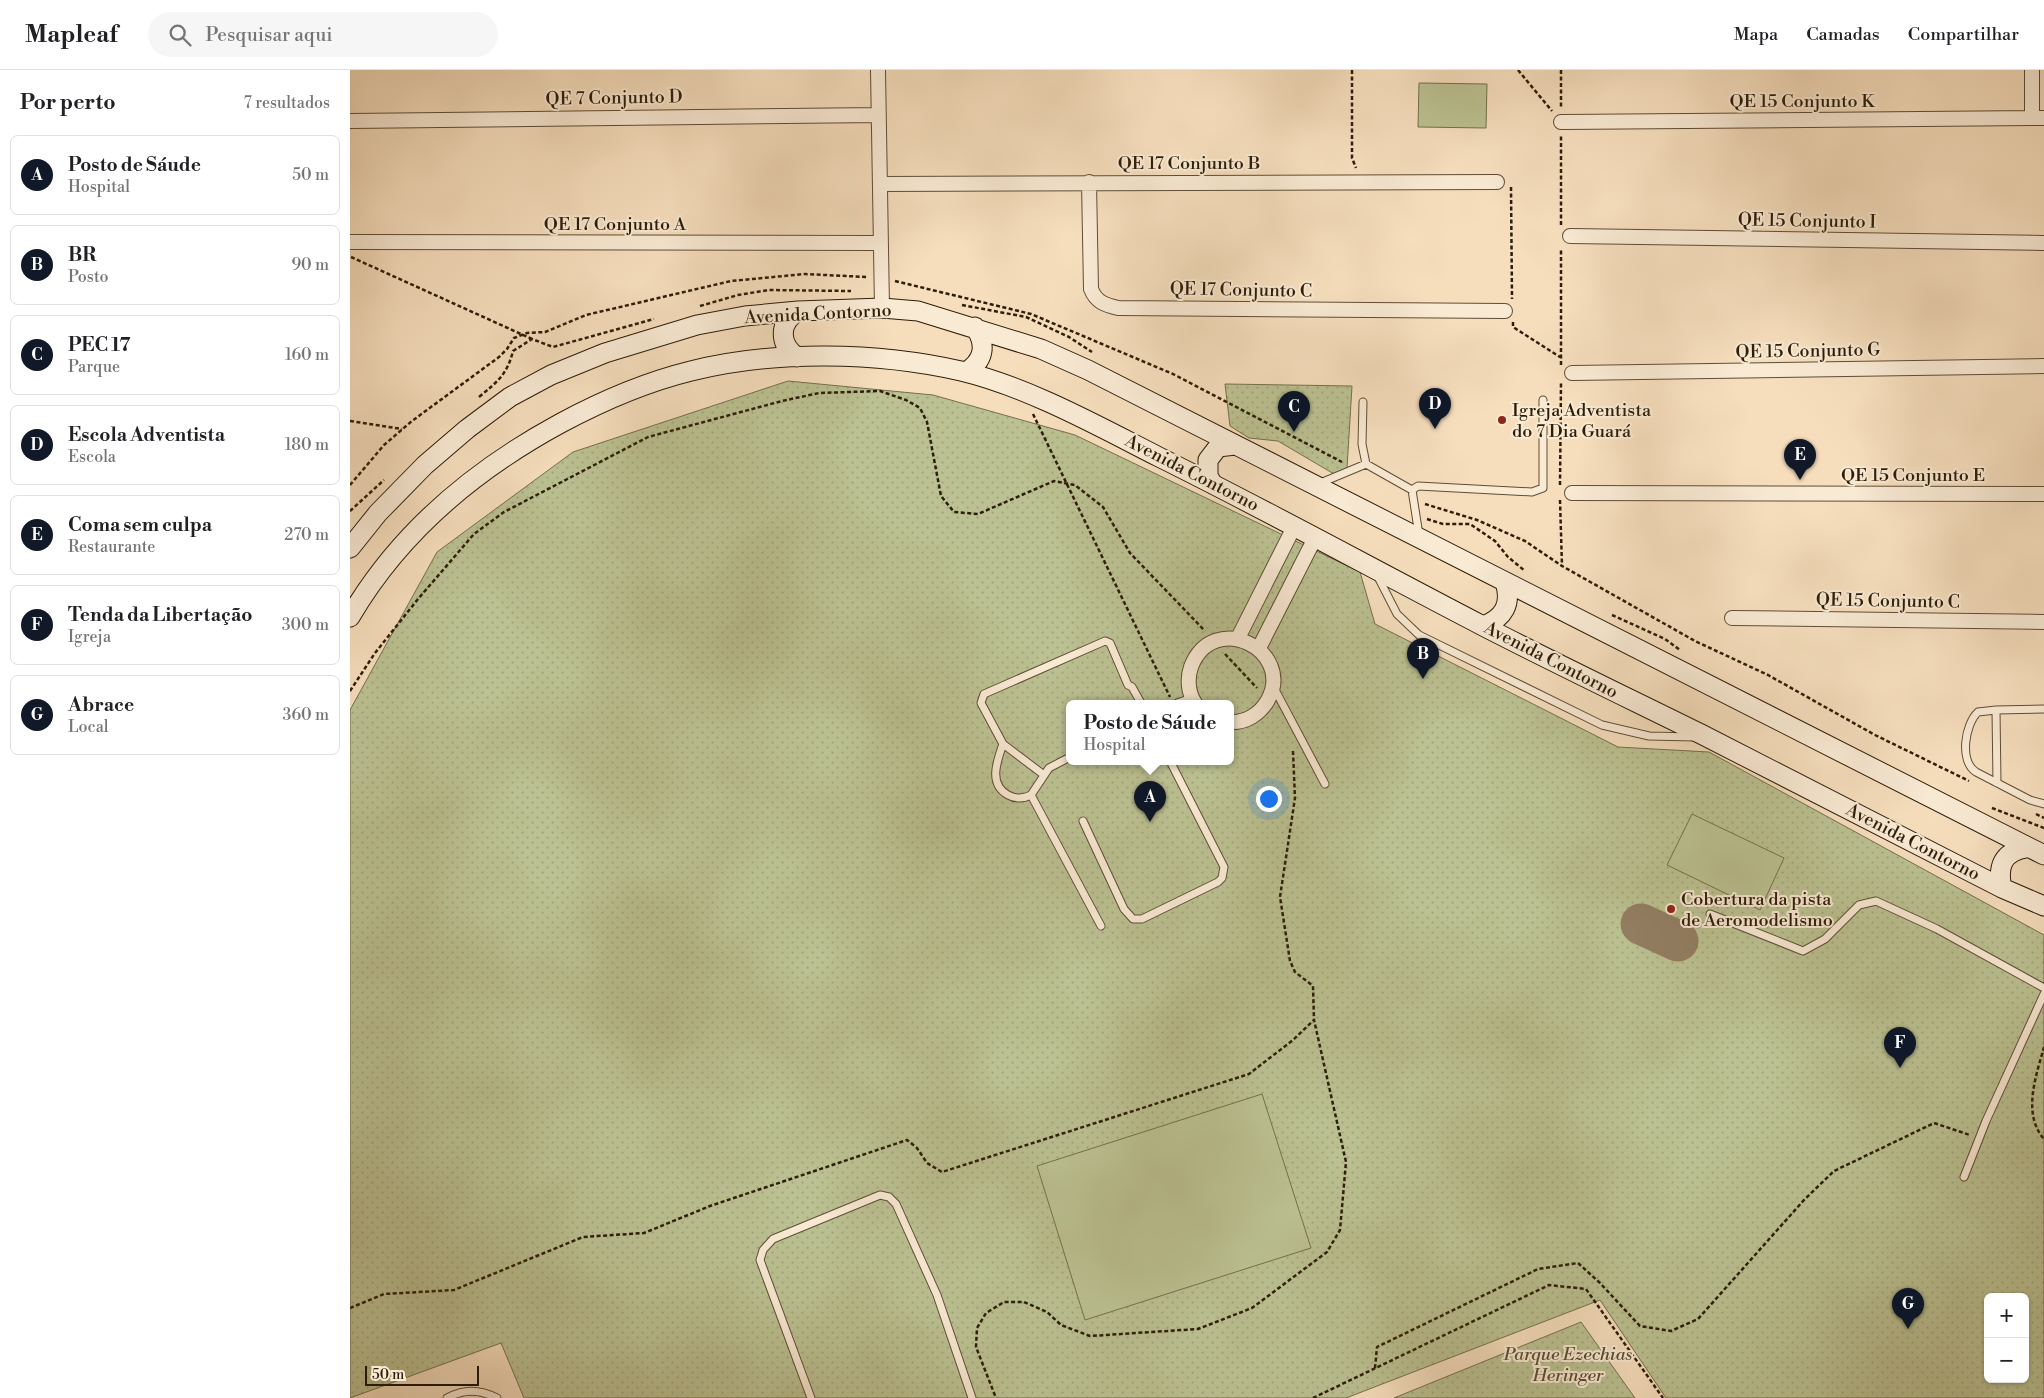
<!DOCTYPE html>
<html lang="pt">
<head>
<meta charset="utf-8">
<style>
  :root { --surface:#fff; --page:#f6f6f6; --text:#202124; --muted:#757577; --line:#e0e0e0; --accent:#111827 }
  body { margin:0; font-family:"Libre Bodoni",serif; background:var(--page); color:var(--text) }
  .controls { position:absolute; right:15px; bottom:15px; display:grid; overflow:hidden; border-radius:8px; box-shadow:0 1px 4px #0004 }
  .controls button { width:45px; height:45px; display:grid; place-items:center; padding:0; border:0; border-bottom:1px solid var(--line); background:var(--surface); color:var(--text); font:25px sans-serif }
  .scale { position:absolute; left:15px; bottom:12px; width:114px; box-sizing:border-box; padding-left:5px; border:2px solid #2d1d08; border-top:0; font-size:14px; line-height:18px; white-space:nowrap; color:#2d1d08; -webkit-text-stroke:4px #f9ead4; paint-order:stroke }
  .you { position:absolute; left:918px; top:728px; width:18px; height:18px; margin:-12px; border:4px solid #fff; border-radius:50%; background:#1a73e8; box-shadow:0 0 0 8px #1a73e833 }
  .badge { display:grid; place-items:center; width:32px; height:32px; border-radius:50%; background:var(--accent); color:#fff; font-size:16px; font-weight:700 }
  .pin { position:absolute; translate:-50% -41px; filter:drop-shadow(0 1px 2px #0008) }
  .pin::after { content:''; position:absolute; top:26px; width:18px; height:15px; background:inherit; clip-path:polygon(0 0,100% 0,50% 100%) }
  .popup { position:absolute; left:716px; top:630px; width:168px; height:65px; box-sizing:border-box; display:grid; place-content:center; border-radius:8px; background:var(--surface); filter:drop-shadow(0 1px 4px #0005); font-size:16px; white-space:nowrap; color:var(--muted) }
  .popup b { font-size:19px; color:var(--text) }
  .popup::after { content:''; position:absolute; left:50%; top:100%; margin-left:-10px; border:10px solid transparent; border-top-color:var(--surface) }
  .list { margin:0; padding:0; list-style:none }
  h2 { display:flex; justify-content:space-between; align-items:center; height:65px; margin:0; padding:0 20px; font-size:21px }
  h2 small { font-size:16px; font-weight:400; color:var(--muted) }
  .list li { display:grid; grid-template-columns:32px 1fr auto; gap:15px; align-items:center; box-sizing:border-box; height:80px; margin:0 10px 10px; padding:0 10px; border:1px solid var(--line); border-radius:8px }
  .list b { display:block; font-size:19px; white-space:nowrap }
  .list p { margin:0; font-size:16px; white-space:nowrap; color:var(--muted) }
  .list em { font-size:16px; font-style:normal; color:var(--muted) }
  .icon { flex:none; width:28px; height:28px; fill:none; stroke:currentColor; stroke-width:2; stroke-linecap:round; stroke-linejoin:round }
  .map { position:relative; flex:none; width:1694px; height:1328px; overflow:hidden }
  header { display:flex; align-items:center; gap:30px; box-sizing:border-box; height:70px; padding:0 25px; background:var(--surface); border-bottom:1px solid var(--line) }
  header strong { font-size:24px }
  nav { display:flex; gap:28px; margin-inline-start:auto; font-size:18px }
  .search { width:350px; height:45px; background:var(--page); display:flex; align-items:center; gap:12px; box-sizing:border-box; padding:0 18px; border-radius:28px; color:var(--muted); font-size:19px }
  main { display:flex }
  aside { flex:1; background:var(--surface) }
  .map>svg:first-child { display:block }
  .park { fill:url(#park-dots); stroke:#746f4d; fill-rule:evenodd }
  .pitch { fill:#bbc192; stroke:#746f4d }
  .lines { fill:none; stroke-linecap:round; stroke-linejoin:round }
  .taxiway { stroke:#927e62; stroke-width:41 }
  .service-casing { stroke:#5f4d35; stroke-width:9 }
  .minor-casing { stroke:#5f4d35; stroke-width:16 }
  .secondary-casing { stroke:#2d1d08; stroke-width:21 }
  .path { stroke:#2d1d08; stroke-width:2.5; stroke-dasharray:4 2.5; stroke-linecap:butt }
  .service { stroke:#f9ead4; stroke-width:7 }
  .minor { stroke:#f9ead4; stroke-width:14 }
  .secondary { stroke:#f9ead4; stroke-width:19 }
  .poi-dot { fill:#8f2418; stroke:#f9ead4; stroke-width:2 }
  .labels { text-anchor:middle; dominant-baseline:central; stroke-width:4; stroke-linejoin:round; paint-order:stroke }
  .street-label { font-size:18px; fill:#2d1d08; stroke:#f9ead4 }
  .poi-label { font-size:18px; fill:#2d1d08; stroke:#f9ead4; text-anchor:start }
  .park-label { font-size:18px; font-style:italic; fill:#584e31; stroke:#f9ead4 }
</style>
</head>
<body>
<header>
<strong>Mapleaf</strong>
<div class="search"><svg class="icon" aria-label="search" viewBox="0 0 24 24"><circle cx="10" cy="10" r="6"/><path d="M15 15l6 6"/></svg>Pesquisar aqui</div>
<nav><a>Mapa</a><a>Camadas</a><a>Compartilhar</a></nav>
</header>
<main>
<aside>
<h2>Por perto<small>7 resultados</small></h2>
<ul class="list">
<li><span class="badge">A</span><div><b>Posto de Sáude</b><p>Hospital</p></div><em>50 m</em></li>
<li><span class="badge">B</span><div><b>BR</b><p>Posto</p></div><em>90 m</em></li>
<li><span class="badge">C</span><div><b>PEC 17</b><p>Parque</p></div><em>160 m</em></li>
<li><span class="badge">D</span><div><b>Escola Adventista</b><p>Escola</p></div><em>180 m</em></li>
<li><span class="badge">E</span><div><b>Coma sem culpa</b><p>Restaurante</p></div><em>270 m</em></li>
<li><span class="badge">F</span><div><b>Tenda da Libertação</b><p>Igreja</p></div><em>300 m</em></li>
<li><span class="badge">G</span><div><b>Abrace</b><p>Local</p></div><em>360 m</em></li>
</ul>
</aside>
<div class="map">
<svg width="1694" height="1328" viewBox="0 0 1694 1328">
  <defs>
    <pattern id="park-dots" width="8" height="8" patternUnits="userSpaceOnUse" patternTransform="scale(1.25)"><rect width="8" height="8" fill="#bbc192"/><path d="M2 2h.1M6 6h.1" fill="none" stroke="#a1a57c" stroke-width="1.8" stroke-linecap="round"/></pattern>
  </defs>
  <rect width="100%" height="100%" fill="#f6debd"/>
  <filter id="stains"><feTurbulence type="fractalNoise" baseFrequency=".004" numOctaves="4"/><feColorMatrix values="0 0 0 0 .2 0 0 0 0 .09 0 0 0 0 .02 0 0 0 .5 -.17"/></filter>
  <radialGradient id="worn" r=".72"><stop offset=".6" stop-color="#630" stop-opacity="0"/><stop offset="1" stop-color="#630" stop-opacity=".3"/></radialGradient>
  <path class="park" d="M438,311L583,325L725,365L1010,502L1025,554L1268,677L1359,682L1694,865V1328H1316L1250,1230L996,1328H174L151,1273L0,1328V640L87,482L223,382ZM720,633H880V691H720ZM1638,1227H1675V1309H1638Z
    M875,314L1002,316L997,398L984,404L928,371L899,368L880,356Z
    M1231,1252L1285,1328H1044Z"/>
  <path class="pitch" d="M1069,13L1137,14L1136,58L1068,57Z
    M1342,744L1434,788L1410,840L1317,795Z
    M912,1024L961,1178L735,1250L687,1096Z"/>
  <g class="lines">
    <path class="taxiway" d="M1291,854L1328,871"/>
    <defs>
      <path id="service" d="M1013,332L1012,374L1016,394L1062,420
        M968,414L1016,394
        M1069,465L1062,420L1068,416L1182,422L1193,418V330
        M1027,505L1047,544L1069,565L1252,655L1299,666L1344,667
        M923,616L975,714
        M827,633L842,628
        M1694,639L1646,640L1628,642C1615,654 1609,691 1626,702L1680,730L1694,734
        M1646,640L1647,713
        M653,674C647,691 638,714 658,725C665,729 673,729 681,725L699,698L720,687
        M694,705L653,674L631,633L634,624L755,571L760,573L778,615L782,617L791,633
        M681,725L751,856
        M733,751L774,839L783,849H792L868,812L872,808L874,797L820,691
        M1360,844L1453,881L1475,869L1509,835L1526,831L1587,859L1694,918
        M1614,1107L1636,1051L1694,924
        M97,1328C114,1319 129,1319 147,1328
        M461,1328L410,1190L413,1180L423,1169L530,1125L539,1127L546,1134L587,1225L622,1328"/>
      <path id="minor" d="M528,0L532,238
        M1682,0V48
        M0,51L528,45
        M1211,52L1694,48
        M739,112L741,219C746,232 755,235 768,238L1155,241
        M530,114L1147,112
        M1220,166L1694,173
        M0,172L530,173
        M1222,303L1694,296
        M1222,423L1694,424
        M1382,548L1694,552
        M888,568L945,455
        M909,578L966,466
        M845,633C838,623 837,608 841,597C863,539 945,580 918,630C910,644 896,653 880,652"/>
      <path id="secondary" d="M447,287C429,274 428,253 448,241
        M616,302C634,291 637,275 625,257
        M862,413L858,406V390L868,377L885,375
        M0,478L28,443L75,395L117,359L160,327L201,305L255,283L347,255L395,246L448,241L532,238L568,241L691,279L738,300L1694,785
        M0,547C49,463 126,399 211,353C252,331 296,312 341,301C424,280 528,282 611,301C678,317 748,356 809,387C918,441 1025,500 1133,556C1205,593 1278,628 1351,664C1452,715 1552,767 1652,818L1694,836
        M1133,556C1154,548 1162,534 1155,512
        M1652,818C1647,796 1653,782 1676,778"/>
    </defs>
    <use href="#service" class="service-casing"/>
    <use href="#minor" class="minor-casing"/>
    <use href="#secondary" class="secondary-casing"/>
    <path class="path" d="M1002,0V88L1006,98
      M1168,0L1202,41
      M1211,0V37
      M1161,117L1162,229
      M1211,155V65
      M1,187L182,269
      M545,211L681,244L823,304L992,392
      M612,235L676,247L719,267L742,282
      M350,236L388,225L419,220L501,221
      M1163,252V257L1210,287
      M1211,295V178
      M129,327C147,312 157,305 163,281L182,269L203,277L304,249
      M683,344L820,627
      M0,351L52,359
      M0,415L34,375L62,351L149,287L157,279L164,268L177,263L195,262L236,245L381,211L455,204L517,207
      M1210,415L1211,313
      M1210,430L1212,496
      M1075,434L1127,450L1175,471L1212,496L1345,571L1418,605L1525,665L1619,711
      M0,441L34,410
      M1077,449L1093,454H1120L1145,471L1158,487L1175,501
      M1262,545L1315,569L1330,580
      M875,584L907,618
      M0,621L25,583L68,529L124,464L154,442L298,367L432,331L469,323L530,321L556,330L570,338L577,352L591,426L604,442L628,444L704,411L725,415L753,437L780,483L855,561
      M943,681L945,728L930,827L940,891L945,902L963,916L964,950
      M1642,738L1694,758
      M1686,744L1694,748
      M1694,977C1686,1006 1672,1044 1694,1069
      M0,1238L34,1224L104,1220L233,1167L294,1163L360,1136L557,1070L567,1078L577,1093L592,1102L899,1004L943,970L964,950L996,1092L990,1160L977,1182L902,1238L848,1259L740,1266L711,1255L697,1242L674,1232H654L636,1243L627,1258L626,1277L646,1328
      M1025,1298L1027,1277L1188,1199L1228,1193L1250,1213L1290,1256L1321,1261L1348,1249L1454,1130L1484,1101L1584,1053L1620,1065
      M963,1328L1199,1215L1236,1219L1313,1328"/>
    <use href="#service" class="service"/>
    <use href="#minor" class="minor"/>
    <use href="#secondary" class="secondary"/>
  </g>
  <g class="poi-dot">
    <circle cx="1152" cy="350" r="5"/>
    <circle cx="1321" cy="839" r="5"/>
  </g>
  <g class="labels">
    <g class="street-label">
      <text transform="translate(264 28) rotate(-1)">QE 7 Conjunto D</text>
      <text x="1452" y="31">QE 15 Conjunto K</text>
      <text x="839" y="93">QE 17 Conjunto B</text>
      <text transform="translate(1457 151) rotate(1)">QE 15 Conjunto I</text>
      <text x="265" y="154">QE 17 Conjunto A</text>
      <text transform="translate(891 220) rotate(1)">QE 17 Conjunto C</text>
      <text transform="translate(468 244) rotate(-3)">Avenida Contorno</text>
      <text transform="translate(1458 281) rotate(-1)">QE 15 Conjunto G</text>
      <text transform="translate(842 403) rotate(27)">Avenida Contorno</text>
      <text x="1563" y="405">QE 15 Conjunto E</text>
      <text transform="translate(1538 531) rotate(1)">QE 15 Conjunto C</text>
      <text transform="translate(1201 590) rotate(27)">Avenida Contorno</text>
      <text transform="translate(1563 772) rotate(27)">Avenida Contorno</text>
    </g>
    <g class="poi-label">
      <text x="1162" y="340">Igreja Adventista<tspan x="1162" dy="21">do 7 Dia Guará</tspan></text>
      <text x="1331" y="829">Cobertura da pista<tspan x="1331" dy="21">de Aeromodelismo</tspan></text>
    </g>
    <g class="park-label">
      <text x="1218" y="1284">Parque Ezechias<tspan x="1218" dy="21">Heringer</tspan></text>
    </g>
  </g>
  <rect width="100%" height="100%" filter="url(#stains)"/>
  <rect width="100%" height="100%" fill="url(#worn)"/>
</svg>
<div class="controls">
<button>+</button>
<button>−</button>
</div>
<div class="scale">50 m</div>
<div class="you"></div>
<div class="pin badge" style="left:800px;top:752px">A</div>
<div class="popup"><b>Posto de Sáude</b>Hospital</div>
<div class="pin badge" style="left:1073px;top:609px">B</div>
<div class="pin badge" style="left:944px;top:362px">C</div>
<div class="pin badge" style="left:1085px;top:359px">D</div>
<div class="pin badge" style="left:1450px;top:410px">E</div>
<div class="pin badge" style="left:1550px;top:998px">F</div>
<div class="pin badge" style="left:1558px;top:1259px">G</div>
</div>
</main>
</body>
</html>
